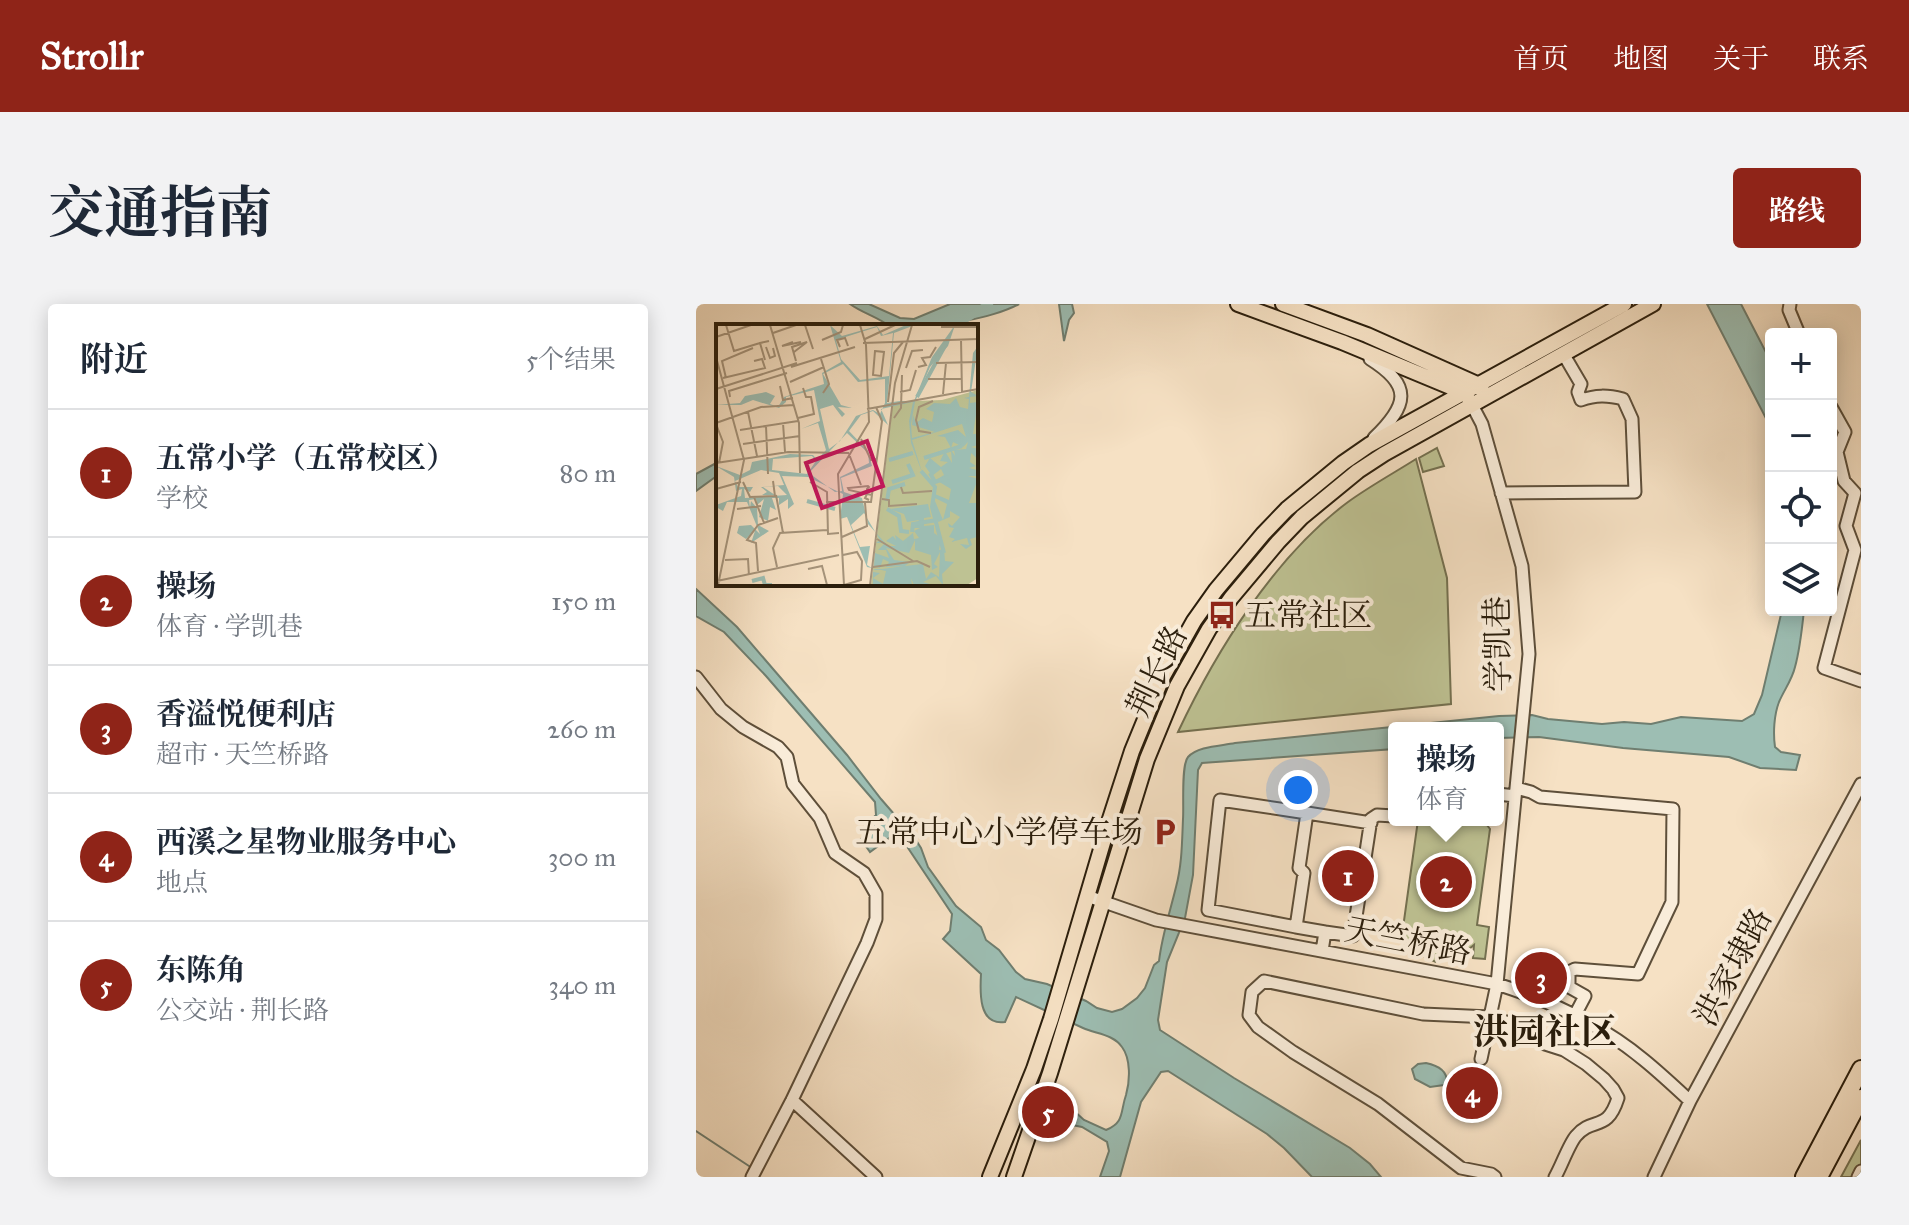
<!DOCTYPE html>
<html lang="zh">
<head>
<meta charset="utf-8">
<style>
  :root { --surface:#fff; --page:#f2f2f3; --text:#1f2937; --muted:#747a83; --line:#e0e1e3; --accent:#8f2418 }
  body { margin:0; font-family:"IM FELL Great Primer","Noto Serif SC",serif; background:var(--page); color:var(--text) }
  .controls { position:absolute; right:24px; top:24px; display:grid; overflow:hidden; border-radius:8px; box-shadow:0 4px 20px #0003 }
  .controls button { width:72px; height:72px; display:grid; place-items:center; padding:0; border:0; border-bottom:2px solid var(--line); background:var(--surface); color:var(--text); font:40px sans-serif }
  .you { position:absolute; left:602px; top:486px; width:28px; height:28px; margin:-20px; border:6px solid #fff; border-radius:50%; background:#1a73e8; box-shadow:0 0 0 12px #1a73e833 }
  .badge { display:grid; place-items:center; width:52px; height:52px; border-radius:50%; background:var(--accent); color:#fff; font-size:26px; font-weight:700 }
  .pin { position:absolute; translate:-50% -50%; border:4px solid #fff; box-shadow:0 2px 8px #0006 }
  .popup { position:absolute; left:692px; top:418px; width:116px; height:104px; box-sizing:border-box; display:grid; place-content:center; border-radius:8px; background:var(--surface); filter:drop-shadow(0 2px 6px #0005); font-size:26px; white-space:nowrap; color:var(--muted) }
  .popup b { font-size:30px; color:var(--text) }
  .popup::after { content:''; position:absolute; left:50%; top:100%; margin-left:-16px; border:16px solid transparent; border-top-color:var(--surface) }
  .list { margin:0; padding:0; list-style:none }
  h2 { display:flex; justify-content:space-between; align-items:center; height:104px; margin:0; padding:0 32px; font-size:34px }
  h2 small { font-size:26px; font-weight:400; color:var(--muted) }
  .list li { display:grid; grid-template-columns:52px 1fr auto; gap:24px; align-items:center; box-sizing:border-box; height:128px; padding:0 32px; border-top:2px solid var(--line) }
  .list b { display:block; font-size:30px; white-space:nowrap }
  .list p { margin:0; font-size:26px; white-space:nowrap; color:var(--muted) }
  .list em { font-size:26px; font-style:normal; color:var(--muted) }
  .icon { flex:none; width:44px; height:44px; fill:none; stroke:currentColor; stroke-width:2; stroke-linecap:round; stroke-linejoin:round }
  .map { position:relative; flex:none; width:1165px; height:873px; overflow:hidden; border-radius:8px }
  header { display:flex; align-items:center; gap:48px; box-sizing:border-box; height:112px; padding:0 40px; background:var(--accent); color:#fff }
  header strong { font-size:38px }
  nav { display:flex; gap:44px; margin-inline-start:auto; font-size:28px }
  .intro { display:flex; align-items:center; justify-content:space-between; box-sizing:border-box; height:192px; padding:0 48px }
  h1 { margin:0; font-size:56px }
  .button { padding:20px 36px; border-radius:8px; background:var(--accent); color:#fff; font-size:28px; font-weight:700 }
  main { display:flex; gap:48px; padding:0 48px }
  aside { flex:1; background:var(--surface); border-radius:8px; box-shadow:0 4px 20px #0003 }
  .map>svg:first-child { display:block }
  .green { fill:#bec293; stroke:#747050; stroke-width:2 }
  .water { fill:#9dbeb3; stroke:#6f7e70; stroke-width:2 }
  .lines { fill:none; stroke-linecap:round; stroke-linejoin:round }
  .stream { stroke:#6f7e70; stroke-width:2 }
  .canal { stroke:#9dbeb3; stroke-width:8 }
  .minor-casing { stroke:#5e4f3a; stroke-width:15 }
  .major-casing { stroke:#2b1e0c; stroke-width:18 }
  .highway-casing { stroke:#2b1e0c; stroke-width:20 }
  .minor { stroke:#f9ecd9; stroke-width:11 }
  .major { stroke:#f6e1c4; stroke-width:14 }
  .highway { stroke:#f6e1c4; stroke-width:16 }
  .labels { text-anchor:middle; dominant-baseline:central; stroke-width:8; stroke-linejoin:round; paint-order:stroke }
  .poi-label { font-size:32px; fill:#2b1e0c; stroke:#f9ecd9; text-anchor:start }
  .street-label { font-size:32px; fill:#2b1e0c; stroke:#f9ecd9 }
  .quarter-label { font-size:36px; font-weight:bold; fill:#2b1e0c; stroke:#f9ecd9 }
  .inset-river { fill:none; stroke:#9dbeb3; stroke-width:4 }
  .inset-road { fill:none; stroke:#a5937a; stroke-width:2 }
  .view { fill:#c2185b; fill-opacity:0.15; stroke:#c2185b; stroke-width:4 }
  .inset-edge { fill:none; stroke:#2b1e0c; stroke-width:4 }
</style>
</head>
<body>
<header>
<strong>Strollr</strong>
<nav><a>首页</a><a>地图</a><a>关于</a><a>联系</a></nav>
</header>
<div class="intro"><h1>交通指南</h1><a class="button">路线</a></div>
<main>
<aside>
<h2>附近<small>5个结果</small></h2>
<ul class="list">
<li><span class="badge">1</span><div><b>五常小学（五常校区）</b><p>学校</p></div><em>80 m</em></li>
<li><span class="badge">2</span><div><b>操场</b><p>体育 · 学凯巷</p></div><em>150 m</em></li>
<li><span class="badge">3</span><div><b>香溢悦便利店</b><p>超市 · 天竺桥路</p></div><em>260 m</em></li>
<li><span class="badge">4</span><div><b>西溪之星物业服务中心</b><p>地点</p></div><em>300 m</em></li>
<li><span class="badge">5</span><div><b>东陈角</b><p>公交站 · 荆长路</p></div><em>340 m</em></li>
</ul>
</aside>
<div class="map">
<svg width="1165" height="873" viewBox="0 0 1165 873">
  <rect width="100%" height="100%" fill="#f6e1c4"/>
  <filter id="stains"><feTurbulence type="fractalNoise" baseFrequency=".0025" numOctaves="4"/><feColorMatrix values="0 0 0 0 .2 0 0 0 0 .09 0 0 0 0 .02 0 0 0 .5 -.17"/></filter>
  <radialGradient id="worn" r=".72"><stop offset=".6" stop-color="#630" stop-opacity="0"/><stop offset="1" stop-color="#630" stop-opacity=".3"/></radialGradient>
  <path class="green" d="M741,144L748,162L727,168L723,154Z
    M720,155L751,274L755,400L482,428C520,347 579,252 652,198C674,182 698,169 720,155Z
    M722,516H787L794,525L781,621L793,623L789,655L777,654L778,641L763,653L740,658C725,652 714,645 706,631Z
    M1165,836V873H1145Z"/>
  <path class="water" d="M154,0H173L204,14L218,15L254,0H323C310,7 287,14 272,16C264,18 260,18 253,22H193C182,13 166,9 154,0Z
    M363,0H376L378,9L373,16L368,37Z
    M1011,0H1045L1075,58V124Z
    M22,158V171L0,187V170Z
    M0,285L41,323L151,451L185,495L218,533L225,544L232,563L260,602L285,623L290,636L303,646L320,668L329,675L351,680L390,697L401,704L416,708L426,705L441,694L449,684L458,661L463,657C466,631 474,608 480,583C486,561 486,538 487,515C488,502 485,461 492,453C502,442 525,442 539,439L803,412L836,411L852,415L906,420L928,418L955,420L985,413L1046,417L1058,410L1066,391L1086,306H1108C1106,325 1104,345 1099,363C1096,376 1088,386 1083,398C1078,411 1077,429 1079,443L1085,448L1104,451L1100,466L1064,464L1033,453L927,444L843,433L802,434V424H698V445L506,459L502,466L497,571L489,614L471,658L462,716L464,726L538,774L654,844L674,860L685,873H616L588,844L571,830L472,767L465,768L445,798L424,873H404L413,847L411,838L386,823L366,819L371,805L377,806L388,816L410,826C429,818 424,808 430,791C434,777 435,755 426,743C417,730 400,730 387,724C365,714 342,703 320,693L309,718C282,722 284,687 285,670L247,635L254,627L256,610L204,532L200,529L174,548L165,535L171,529L166,525L180,511L179,498L70,372L28,328L0,312Z
    M730,759C740,761 751,766 751,778L748,781L734,783L719,775L716,765L722,760Z"/>
  <g class="lines">
    <path class="stream" d="M0,827L56,864"/>
    <path class="canal" d="M258,22L293,0"/>
    <defs>
      <path id="minor" d="M1094,0L1093,6L1103,30
        M674,55C717,82 712,101 678,134
        M776,101L786,120L826,262L833,350L801,680L785,755
        M1135,103L1149,128L1141,148L1148,177L1159,189L1150,222L1159,246L1128,364L1165,377
        M805,189L939,188L936,115L927,95C911,91 900,91 885,96L882,88L885,80L868,51
        M0,373L25,405L47,423L82,443L91,453L97,480L124,514L139,549L168,569L180,590V615L171,639L96,796L56,873
        M820,484L835,488L844,493L977,505L976,598L942,670L879,665L873,668V683L889,692L879,711
        M802,490L819,492
        M391,592L460,616L801,680C854,697 905,720 948,756C964,769 979,783 994,797
        M600,623L512,606L524,496L611,509
        M629,628L600,623L608,569L603,564L611,509L675,519
        M626,647L629,628L657,632L675,515L681,511L698,512
        M96,796L180,873
        M799,873L795,870L765,864L682,800L597,748L562,723L553,711L556,688L568,677L727,710L794,713L810,718L843,738L868,746L890,760L908,775L917,785L922,794C911,829 897,812 880,832C873,840 865,863 859,873
        M958,873L994,797L1165,480
        M1162,873L1165,867"/>
      <path id="major" d="M542,0L646,38L769,89L771,92
        M587,0L671,31L783,81L786,86
        M294,873L338,765L355,715L413,518L436,447L466,374L498,317L520,286L567,230L591,205L647,159L673,141L928,0
        M318,873L354,769L451,455L481,382L513,325L535,294L582,238L606,213L662,167L688,150L957,0"/>
      <path id="highway" d="M1108,873L1165,765
        M1123,873L1165,794"/>
    </defs>
    <use href="#minor" class="minor-casing"/>
    <use href="#major" class="major-casing"/>
    <use href="#highway" class="highway-casing"/>
    <use href="#minor" class="minor"/>
    <use href="#major" class="major"/>
    <use href="#highway" class="highway"/>
  </g>
  <defs>
    <symbol id="bus-bare" viewBox="-9 -9 18 18"><path d="M-5-6H5V4H4V6H2V4H-2V6H-4V4H-5ZM-3.5-4V0h7V-4ZM-3.5 1.2v1.5H-2V1.2ZM2 1.2v1.5H3.5V1.2Z" fill="#8f2418" stroke="#f9ecd9" stroke-width="2.5" paint-order="stroke"/></symbol>
    <symbol id="parking-bare" viewBox="-9 -9 18 18"><path d="M-3.5-5.5H1a3.5 3.5 0 0 1 0 7H-1V5.5H-3.5ZM-1-3.4V-.6H.8a1.4 1.4 0 0 0 0-2.8Z" fill="#8f2418" stroke="#f9ecd9" stroke-width="2.5" paint-order="stroke"/></symbol>
  </defs>
  <g fill-rule="evenodd">
    <use href="#bus-bare" x="506" y="291" width="40" height="40"/>
    <use href="#parking-bare" x="449" y="508" width="40" height="40"/>
  </g>
  <g class="labels">
    <g class="poi-label">
      <text x="548" y="311">五常社区</text>
      <text x="447" y="528" text-anchor="end">五常中心小学停车场</text>
    </g>
    <g class="street-label">
      <text transform="translate(802 340) rotate(-91)">学凯巷</text>
      <text transform="translate(461 367) rotate(-64)">荆长路</text>
      <text transform="translate(712 637) rotate(11)">天竺桥路</text>
      <text transform="translate(1037 663) rotate(-62)">洪家埭路</text>
    </g>
    <g class="quarter-label">
      <text x="849" y="728">洪园社区</text>
    </g>
  </g>
  <g transform="translate(20 20)">
    <rect width="262" height="262" fill="#f6e1c4"/>
    <path d="M262,66V254L251,261H155L177,78L226,76Z" fill="#bec293"/>
    <path d="M114,1L126,12L161,2L167,11L190,1H199L178,9L171,79L184,77H198L216,33L239,1L232,22L214,43L199,78L195,100L196,114L219,108L196,101L197,91L200,99L207,94L216,98L218,88L210,85L218,79L234,80L240,74L244,83L252,85L253,75L248,74L253,73L257,29L262,22L255,68L262,72L254,73V79L262,78L257,110H262V121L255,123L262,125V135L255,129L254,138L260,142L253,144L261,146L260,152H252L262,155L253,179H262L260,176L262,168V221L261,213L254,215L256,221L250,225L244,220L253,221L251,214L235,218L239,215L233,213L238,204L233,203L232,199L236,202L244,193L234,187V193L222,198L216,183L219,177L227,196L231,180L217,173L219,170L233,176L235,165L220,156L228,151L225,145L216,152L209,142L214,134L225,143L232,138L224,137L229,127L236,139L235,126L239,132L238,126L250,125L252,118L247,123L237,118L235,124L229,113L221,112L242,106L250,113L246,100L196,116L207,151L195,119L193,97L197,78L165,85L172,101L157,87L145,91L133,107L152,127L156,142L125,154L128,168L146,174L152,200L172,222H180L170,217L177,212L180,216L179,211L187,217L197,209L198,215L203,214L198,207L204,204H197L203,196L191,198L188,190L174,185L212,180L215,193L208,194V202L218,201V209L225,214L223,226L228,225L229,237L238,238L226,250L227,261L220,252L207,258L217,261H198L195,254L196,261H157V248L164,249L157,254L167,260L170,247L151,243L131,193L124,195L127,170L92,153L66,152L78,180L72,185V175L63,181V174H56L60,186L54,183L52,197L43,193L48,175L41,181L40,175L33,176L34,184L35,177L41,184L42,201L53,207L35,219L39,207L30,215L21,209L23,202L35,201L44,210L31,178H11L7,187L0,183V181L25,172L26,165L20,167L18,153L0,142L24,151L34,146L36,138L74,130L97,131L101,136L110,126L102,99L85,105L104,97L98,66L70,73V78L63,84L37,76L25,81H0L24,79L29,72L50,68L59,72L54,80L62,83L68,73L108,60L106,49L125,38ZM161,3L165,12L177,9L173,52L144,56L125,35L120,16ZM127,40L142,58L169,55V79L164,90L157,86L140,92L124,117L113,125L104,85L117,81L126,93L129,90L122,83L136,84L125,81L107,50ZM131,109L152,129L153,139L124,153L126,167L119,168L93,149ZM96,132L100,137L91,150L56,146L57,135ZM45,146L63,149L68,161L45,163L51,168L46,171H59L47,163L62,162L71,171L29,174L28,165L34,168L37,163H22L19,157ZM148,189L164,216L160,219H169L162,226H170L173,234L159,229L158,242L164,244L167,235L173,238L170,243L188,242L159,246L151,241L154,222L144,223L135,201ZM199,216V226L215,231L216,246L222,243L218,240L224,228L223,253L215,248L210,255L207,240L189,242L194,238L178,236L170,224L193,229Z" fill="#9dbeb3" fill-rule="evenodd"/>
    <path class="inset-river" d="M201,73L230,20M208,134L246,122M173,136L197,129M205,147L219,163L216,183L228,229M214,149L219,158L233,153M176,158L197,151L192,140M91,177L119,185M171,177L173,165L189,160M171,185L183,192L185,207L193,208M196,208L197,200L221,196M36,257L47,254L49,261H56"/>
    <path class="inset-road" d="M10,1L18,27L44,19M54,1L83,99L84,149L83,99L54,1M89,1L97,25M225,3H262M57,9L80,1M0,13L35,1M149,15L179,1M245,15L246,69M106,16L125,8L127,1M77,18L66,22L85,18M147,19L262,15M50,23L54,34L59,32L57,24M124,23L121,16L129,14L132,22M159,27L168,28L165,52L157,51ZM78,28L91,18L76,23L80,37M0,33L28,136L2,261M105,35L113,60L107,69M49,36L44,19L53,17M220,39L262,38M75,43L139,23M202,43L210,41L206,34L214,33L220,23M190,44L196,27L207,26M7,54L49,44L46,35L38,37M10,54L6,37L37,24M212,55H245M74,58L108,43M64,62L67,76L77,74M0,65L81,39M184,68L194,66L200,46M227,70L230,39M14,73L13,67L71,49M172,78L178,29L187,18M151,85L262,65M32,88L41,132M82,94L98,90L95,73H90L87,64M178,94L185,84L186,51M0,99L45,83L78,81M67,99L69,128M0,100L7,118L3,139M50,102L52,150M24,106L82,97M215,109L203,107L200,96L203,83L217,77M145,115L155,136L160,135M27,120L84,112M133,130L145,161M0,139L72,128L133,129M27,158L34,173L59,172L57,157M94,158L111,168L112,210L123,209M185,163L187,169L216,167M0,165L25,158M60,171L67,209M38,173L48,199M166,175L173,176V182L201,180M153,176L149,174L151,170V165L153,163L152,162L132,164L133,166L146,169H148L151,170L156,171M110,178H155L166,97L160,83M21,185L45,182M126,213L151,202L149,179M161,215L197,237M127,231L141,228L146,237L145,256L128,261M9,236L32,235L33,252M61,243L57,224L64,209L111,206M157,243L201,237L214,243M92,245L106,242L111,261M42,247L40,219L31,216L42,201L62,194M1,257L123,231M128,261L122,150L153,98L150,21L144,1M154,261L179,59L196,1"/>
    <path class="view" d="M151,117L167,162L106,184L90,139Z"/>
    <rect width="262" height="262" class="inset-edge"/>
  </g>
  <rect width="100%" height="100%" filter="url(#stains)"/>
  <rect width="100%" height="100%" fill="url(#worn)"/>
</svg>
<div class="controls">
<button>+</button>
<button>−</button>
<button><svg class="icon" aria-label="locate" viewBox="0 0 24 24"><circle cx="12" cy="12" r="6"/><path d="M12 2v4M12 18v4M2 12h4M18 12h4"/></svg></button>
<button><svg class="icon" aria-label="layers" viewBox="0 0 24 24"><path d="M12 4l9 5-9 5-9-5zM3 14l9 5 9-5"/></svg></button>
</div>
<div class="you"></div>
<div class="pin badge" style="left:652px;top:572px">1</div>
<div class="pin badge" style="left:750px;top:578px">2</div>
<div class="popup"><b>操场</b>体育</div>
<div class="pin badge" style="left:845px;top:674px">3</div>
<div class="pin badge" style="left:776px;top:789px">4</div>
<div class="pin badge" style="left:352px;top:808px">5</div>
</div>
</main>
</body>
</html>
